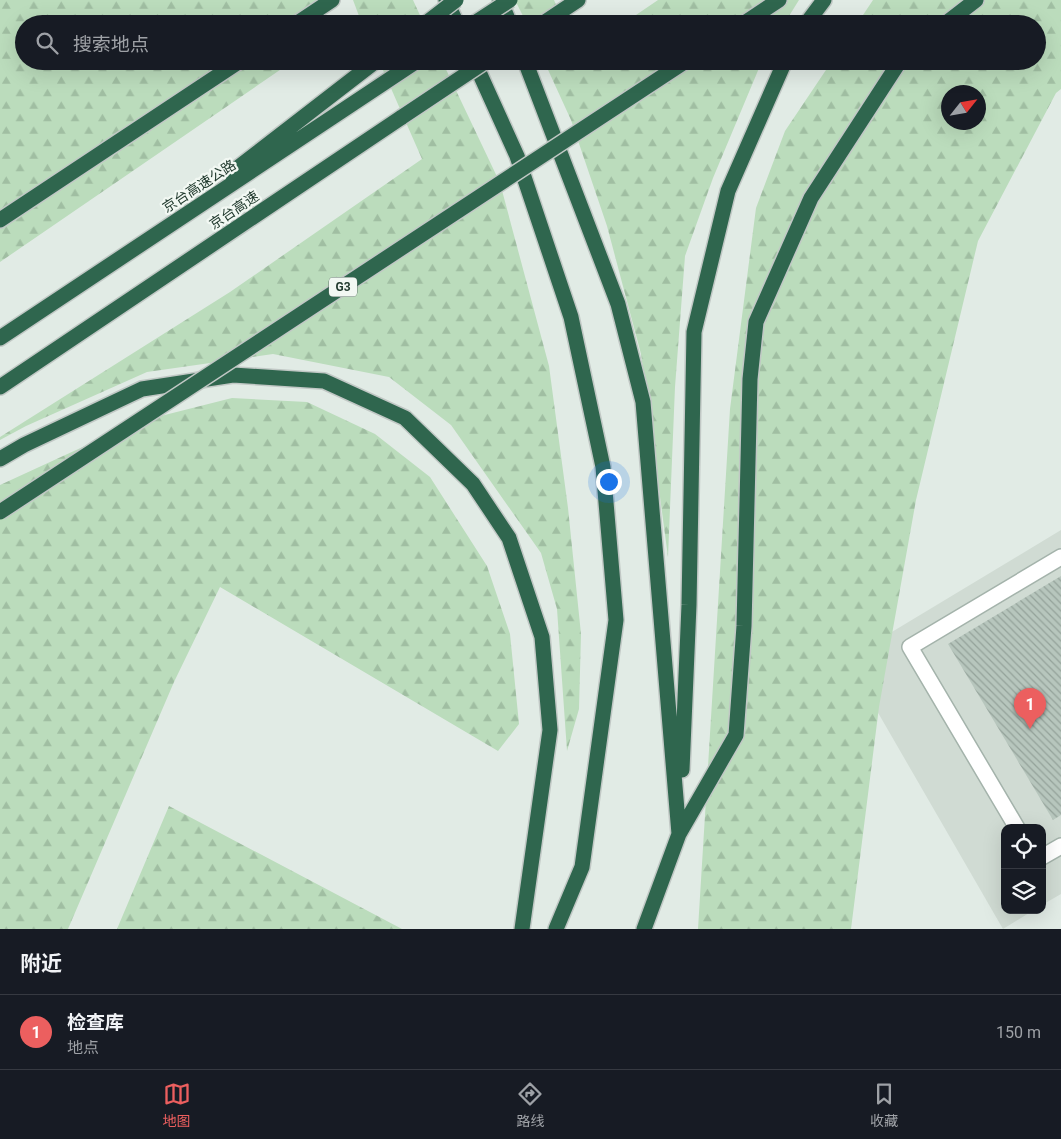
<!DOCTYPE html>
<html lang="zh">
<head>
<meta charset="utf-8">
<style>
  :root { --surface:#171b24; --page:#242831; --text:#f1f3f6; --muted:#9ea1a6; --line:#363941; --accent:#ec5f5f }
  body { margin:0; font-family:Roboto,"Noto Sans SC",sans-serif; background:var(--page); color:var(--text) }
  .controls { position:absolute; right:15px; bottom:15px; display:grid; overflow:hidden; border-radius:10px; box-shadow:0 5px 20px #0002 }
  .controls button { width:45px; height:45px; display:grid; place-items:center; padding:0; border:0; border-bottom:1px solid var(--line); background:var(--surface); color:var(--text); font:25px sans-serif }
  .compass { position:absolute; left:941px; top:85px; width:45px; height:45px; border-radius:50%; background:var(--surface); box-shadow:0 5px 20px #0002; rotate:59deg }
  .you { position:absolute; left:608px; top:481px; width:18px; height:18px; margin:-12px; border:4px solid #fff; border-radius:50%; background:#1a73e8; box-shadow:0 0 0 8px #1a73e833 }
  .badge { display:grid; place-items:center; width:32px; height:32px; border-radius:50%; background:var(--accent); color:#fff; font-size:16px; font-weight:700 }
  .pin { position:absolute; translate:-50% -41px; filter:drop-shadow(0 1px 2px #0008) }
  .pin::after { content:''; position:absolute; top:26px; width:18px; height:15px; background:inherit; clip-path:polygon(0 0,100% 0,50% 100%) }
  .list { margin:0; padding:0; list-style:none }
  h2 { display:flex; justify-content:space-between; align-items:center; height:65px; margin:0; padding:0 20px; font-size:21px }
  h2 small { font-size:16px; font-weight:400; color:var(--muted) }
  .list li { display:grid; grid-template-columns:32px 1fr auto; gap:15px; align-items:center; box-sizing:border-box; height:75px; padding:0 20px; border-top:1px solid var(--line) }
  .list b { display:block; font-size:19px; white-space:nowrap }
  .list p { margin:0; font-size:16px; white-space:nowrap; color:var(--muted) }
  .list em { font-size:16px; font-style:normal; color:var(--muted) }
  .icon { flex:none; width:28px; height:28px; fill:none; stroke:currentColor; stroke-width:2; stroke-linecap:round; stroke-linejoin:round }
  .map { position:relative; flex:none; width:1061px; height:929px; overflow:hidden }
  .search { position:absolute; background:var(--surface); box-shadow:0 5px 20px #0002; left:15px; right:15px; top:15px; height:55px; display:flex; align-items:center; gap:12px; box-sizing:border-box; padding:0 18px; border-radius:28px; color:var(--muted); font-size:19px }
  .sheet { height:140px; background:var(--surface) }
  nav { display:flex; justify-content:space-around; align-items:center; box-sizing:border-box; height:70px; border-top:1px solid var(--line); background:var(--surface); font-size:14px; color:var(--muted) }
  nav a { display:grid; justify-items:center; gap:2px }
  nav .on { color:var(--accent) }
  .map>svg:first-child { display:block }
  .built { fill:#d0dbd3 }
  .forest { fill:url(#forest-firs); fill-rule:evenodd }
  .building { fill:url(#building-back-hatch) }
  .lines { fill:none; stroke-linecap:round; stroke-linejoin:round }
  .minor-casing { stroke:#a4b3ab; stroke-width:18 }
  .highway-casing { stroke:#c1c8c5; stroke-width:18 }
  .minor { stroke:#fff; stroke-width:15 }
  .highway { stroke:#2f664e; stroke-width:15 }
  .highway-bridge-casing { stroke:#c1c8c5; stroke-width:18; stroke-linecap:butt }
  .highway-bridge { stroke:#2f664e; stroke-width:15 }
  .labels { text-anchor:middle; dominant-baseline:central; stroke-width:4.5; stroke-linejoin:round; paint-order:stroke }
  .shield { fill:#f2f8f3; stroke:#60746a; stroke-width:1 }
  .shield-label { font-size:12px; font-weight:bold; fill:#223b2f }
  .street-label { font-size:14px; fill:#223b2f; stroke:#f2f8f3 }
</style>
</head>
<body>
<div class="map">
<svg width="1061" height="929" viewBox="0 0 1061 929">
  <defs>
    <pattern id="forest-firs" width="22" height="20" patternUnits="userSpaceOnUse" patternTransform="scale(1.25)"><rect width="22" height="20" fill="#bbdcbc"/><path d="M5 1l3.5 6h-7zM16 11l3.5 6h-7z" fill="#a0bea2"/></pattern>
    <pattern id="building-back-hatch" width="6" height="6" patternUnits="userSpaceOnUse" patternTransform="scale(1.25)"><rect width="6" height="6" fill="#b7c6bd"/><path d="M-1 5l2 2M0 0l6 6M5-1l2 2" fill="none" stroke="#94a29a"/></pattern>
  </defs>
  <rect width="100%" height="100%" fill="#e1ebe5"/>
  <path class="built" d="M1061,530V894L1042,905V828H1005V910H1034L1003,929L847,659Z"/>
  <path class="forest" d="M0,0H329L301,12L309,24H24V61H293L0,262Z
    M353,0H413L424,24H362Z
    M515,0H554L564,24H527Z
    M658,0H799L784,24H639L636,15Z
    M873,0H1061V89L1056,93L978,241L916,500L879,707L851,929H698L730,409L756,208L785,131L832,61H1037V24H857ZM948,92H978V122H948Z
    M379,61H442L500,183L549,366L568,508L581,634L579,709L567,751L557,609L541,553L451,425L389,377L273,354L147,372L26,426L0,440V437L230,292L422,159Z
    M544,61H762L713,178L685,256L675,387L668,557L641,354L607,226L571,120Z
    M232,398L307,402L375,434L430,477L487,566L510,634L519,724L498,751L220,587L174,682L68,929H0V485L137,422Z
    M169,806L402,929H117Z"/>
  <path class="building" d="M1061,576V815L1053,820L948,644Z"/>
  <g class="lines">
    <defs>
      <path id="minor" d="M1017,828L910,647L1061,557
        M1042,857L1061,846"/>
      <path id="highway" d="M446,0L457,24
        M500,0L510,24
        M296,24L332,0
        M542,24L578,0
        M743,24L779,0
        M806,24L824,0
        M945,24L976,0
        M474,61L517,156L571,317L603,467L616,620L582,867L556,929
        M525,61L618,304L643,402L679,834
        M231,173L376,61
        M0,220L240,61
        M0,338L417,61
        M0,387L402,117
        M0,459L24,445L142,389L233,375L324,381L405,418L473,484L509,538L542,637L550,730L522,929
        M682,770L689,605L694,332L728,191L785,61
        M644,929L679,834L736,735L744,626L750,379L756,322L811,198L900,61"/>
    </defs>
    <use href="#minor" class="minor-casing"/>
    <use href="#highway" class="highway-casing"/>
    <use href="#minor" class="minor"/>
    <use href="#highway" class="highway"/>
    <defs>
      <path id="highway-bridge" d="M425,24L456,0
        M473,24L510,0
        M402,117L486,61
        M0,512L686,61"/>
    </defs>
    <use href="#highway-bridge" class="highway-bridge-casing"/>
    <use href="#highway-bridge" class="highway-bridge"/>
  </g>
  <g class="labels">
    <rect class="shield" x="329" y="277.5" width="28" height="19" rx="4"/>
    <g class="shield-label">
      <text x="343" y="287">G3</text>
    </g>
    <g class="street-label">
      <text transform="translate(199 186) rotate(-33)">京台高速公路</text>
      <text transform="translate(234 210) rotate(-34)">京台高速</text>
    </g>
  </g>
</svg>
<div class="controls">
<button><svg class="icon" aria-label="locate" viewBox="0 0 24 24"><circle cx="12" cy="12" r="6"/><path d="M12 2v4M12 18v4M2 12h4M18 12h4"/></svg></button>
<button><svg class="icon" aria-label="layers" viewBox="0 0 24 24"><path d="M12 4l9 5-9 5-9-5zM3 14l9 5 9-5"/></svg></button>
</div>
<svg class="compass" viewBox="-18 -18 36 36"><path d="M0-13l5 13h-10z" fill="#e53935"/><path d="M0 13l5-13h-10z" fill="#9ea1a6"/></svg>
<div class="you"></div>
<div class="pin badge" style="left:1030px;top:729px">1</div>
<div class="search"><svg class="icon" aria-label="search" viewBox="0 0 24 24"><circle cx="10" cy="10" r="6"/><path d="M15 15l6 6"/></svg>搜索地点</div>
</div>
<section class="sheet">
<h2>附近<small></small></h2>
<ul class="list">
<li><span class="badge">1</span><div><b>检查库</b><p>地点</p></div><em>150 m</em></li>
</ul>
</section>
<nav>
<a class="on"><svg class="icon" aria-label="map" viewBox="0 0 24 24"><path d="M3 6l6-2 6 2 6-2v14l-6 2-6-2-6 2zM9 4v14M15 6v14"/></svg>地图</a>
<a><svg class="icon" aria-label="directions" viewBox="0 0 24 24"><path d="M12 3l9 9-9 9-9-9zM9 14v-3h6M13 9l2 2-2 2"/></svg>路线</a>
<a><svg class="icon" aria-label="saved" viewBox="0 0 24 24"><path d="M7 4h10v16l-5-4-5 4z"/></svg>收藏</a>
</nav>
</body>
</html>
